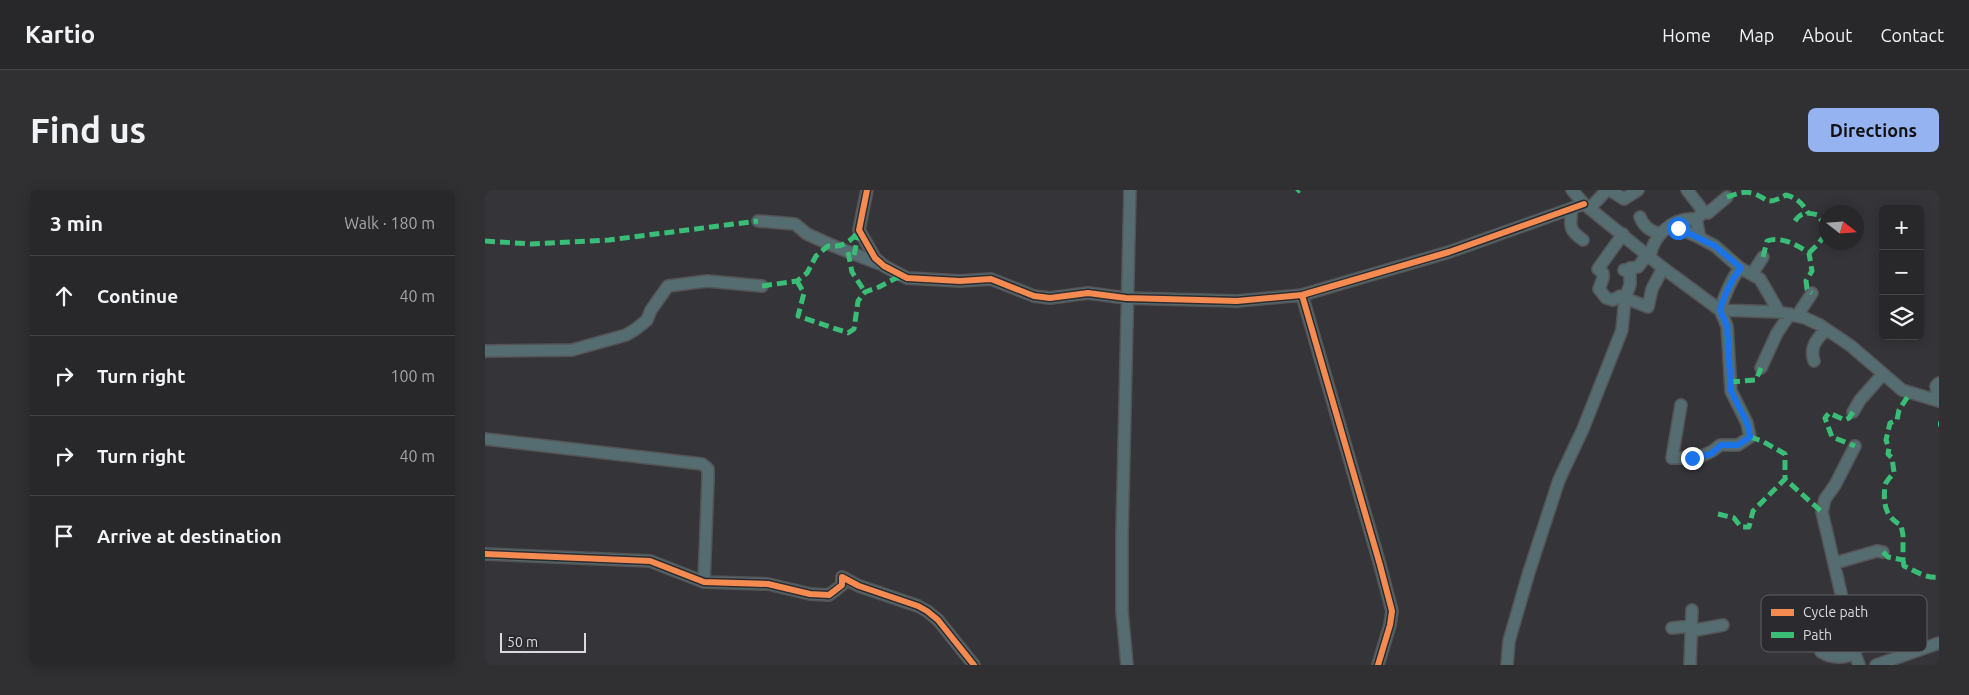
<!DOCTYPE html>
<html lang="en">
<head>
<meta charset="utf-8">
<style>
  :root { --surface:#28282b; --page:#303033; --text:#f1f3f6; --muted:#a5a6a9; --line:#444447; --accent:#95b2f1 }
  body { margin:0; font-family:Ubuntu,sans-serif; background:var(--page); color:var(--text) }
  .controls { position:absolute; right:15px; top:15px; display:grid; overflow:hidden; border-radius:8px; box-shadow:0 2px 12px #0003 }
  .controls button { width:45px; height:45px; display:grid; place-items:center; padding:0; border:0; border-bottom:1px solid var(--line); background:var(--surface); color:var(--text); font:25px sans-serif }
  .compass { position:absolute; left:1334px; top:15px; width:45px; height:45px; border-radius:50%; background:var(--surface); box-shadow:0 2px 12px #0003; rotate:107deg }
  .scale { position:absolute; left:15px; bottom:12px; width:86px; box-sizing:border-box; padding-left:5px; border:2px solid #dadade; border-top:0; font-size:14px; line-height:18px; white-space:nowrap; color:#dadade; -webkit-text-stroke:4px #2a2a2f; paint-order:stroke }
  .stop { position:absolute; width:15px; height:15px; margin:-11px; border:4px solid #1a73e8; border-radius:50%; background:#fff }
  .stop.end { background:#1a73e8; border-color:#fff; box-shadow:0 1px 5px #0008 }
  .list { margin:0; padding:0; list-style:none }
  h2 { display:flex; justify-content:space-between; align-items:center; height:65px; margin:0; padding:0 20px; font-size:21px }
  h2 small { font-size:16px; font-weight:400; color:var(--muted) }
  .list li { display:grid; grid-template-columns:32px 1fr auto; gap:15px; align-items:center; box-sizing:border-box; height:80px; padding:0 20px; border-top:1px solid var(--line) }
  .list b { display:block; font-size:19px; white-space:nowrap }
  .list em { font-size:16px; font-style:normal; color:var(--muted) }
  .icon { flex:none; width:28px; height:28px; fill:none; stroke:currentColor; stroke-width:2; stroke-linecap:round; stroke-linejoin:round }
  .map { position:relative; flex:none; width:1454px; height:475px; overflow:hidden; border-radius:8px }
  header { display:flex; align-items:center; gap:30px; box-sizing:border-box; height:70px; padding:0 25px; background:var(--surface); border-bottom:1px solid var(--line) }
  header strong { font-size:24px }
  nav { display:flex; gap:28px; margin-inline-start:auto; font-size:18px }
  .intro { display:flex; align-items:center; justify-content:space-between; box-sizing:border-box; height:120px; padding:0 30px }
  h1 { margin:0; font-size:35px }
  .button { padding:12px 22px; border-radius:8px; background:var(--accent); color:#111; font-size:18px; font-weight:700 }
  main { display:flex; gap:30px; padding:0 30px }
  aside { flex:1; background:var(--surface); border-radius:8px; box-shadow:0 2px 12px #0003 }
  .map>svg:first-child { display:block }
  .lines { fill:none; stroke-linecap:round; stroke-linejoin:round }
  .minor-casing { stroke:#545456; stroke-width:14 }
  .minor { stroke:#556c70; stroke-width:11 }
  .quiet { stroke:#3abd76; stroke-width:5; stroke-dasharray:10 5; stroke-linecap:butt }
  .cycleway-casing { stroke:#2a2a2f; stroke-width:9 }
  .cycleway { stroke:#f68b52; stroke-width:6 }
  .route { stroke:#1a73e8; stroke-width:6 }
  .key { fill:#2a2a2f; stroke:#5f5f64; stroke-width:1 }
  .key-label { font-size:14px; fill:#dadade }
</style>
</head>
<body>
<header>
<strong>Kartio</strong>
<nav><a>Home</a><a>Map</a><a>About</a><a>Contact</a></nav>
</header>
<div class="intro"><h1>Find us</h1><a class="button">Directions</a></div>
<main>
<aside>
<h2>3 min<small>Walk · 180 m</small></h2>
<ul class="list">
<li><svg class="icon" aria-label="ahead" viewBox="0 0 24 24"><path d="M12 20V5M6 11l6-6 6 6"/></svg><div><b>Continue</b></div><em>40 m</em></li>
<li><svg class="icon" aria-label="right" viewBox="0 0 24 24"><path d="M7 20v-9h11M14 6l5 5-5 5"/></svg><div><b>Turn right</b></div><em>100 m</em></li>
<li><svg class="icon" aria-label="right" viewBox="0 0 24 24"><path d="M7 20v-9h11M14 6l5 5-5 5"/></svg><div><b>Turn right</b></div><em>40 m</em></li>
<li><svg class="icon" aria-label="arrive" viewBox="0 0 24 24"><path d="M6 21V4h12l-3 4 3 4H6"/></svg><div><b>Arrive at destination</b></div></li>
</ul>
</aside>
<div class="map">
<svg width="1454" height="475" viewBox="0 0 1454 475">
  <rect width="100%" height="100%" fill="#353539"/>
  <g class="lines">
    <defs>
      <path id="minor" d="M382,0L374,40L390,68L399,76L422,88L475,91L506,89L549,106L565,108L603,103L641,108L752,111L817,105
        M1087,0L1099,14L1178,78L1235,120L1294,122L1320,128L1335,135L1366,156L1417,200L1454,211
        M1125,0L1139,9L1153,0
        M1202,0L1219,22L1223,23L1242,7
        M1087,18C1085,35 1083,40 1098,50
        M1105,18L1122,0
        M1155,27C1159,37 1164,40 1175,44
        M1211,29L1215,48L1230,56L1255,78L1275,89L1294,122
        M273,31L310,34L322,44L351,57L395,74
        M1185,36L1193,38L1215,48
        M1138,44L1113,79L1118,83V88L1114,99L1121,108L1128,110L1135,106L1140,108L1145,95V82L1141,81
        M1165,67C1168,45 1188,27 1211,29L1219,22
        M1139,80L1141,81L1145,78L1153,77L1162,65
        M1267,84L1278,67
        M1312,126L1327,103
        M0,161L87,160L141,145L151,139L162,130L166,120L183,96L222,91L277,96
        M1329,171C1324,157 1332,149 1341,139
        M1276,178L1292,143L1305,124
        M1453,211L1451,196L1454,193
        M1196,215L1187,268C1207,268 1220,269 1235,255H1253L1265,247L1262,233L1246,201L1242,136L1235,120C1240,104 1245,91 1255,78
        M1368,222L1375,210L1398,184
        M0,249L217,274L223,279V289L219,392
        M1370,256L1350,295L1340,309L1337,322L1359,416L1357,430L1333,443L1336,462C1348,469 1357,468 1370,464L1374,475
        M0,364L165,371L219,392L283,394L325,404L344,405L357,395V387L374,396L433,416L442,421L453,430L489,475
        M1350,373L1392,361L1398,362
        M1187,438L1206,436
        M1206,441L1238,435
        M642,475L637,421V346L645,0
        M893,475L905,435L907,421L895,375L817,105L964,62L1099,14
        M1022,475L1024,451L1044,382L1074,290L1098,239L1137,140L1140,108L1163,117L1167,99L1178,78
        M1205,475L1207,420
        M1391,475L1454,453"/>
    </defs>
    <use href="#minor" class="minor-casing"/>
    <use href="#minor" class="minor"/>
    <path class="quiet" d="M812,2L814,0
      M1242,7C1251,4 1258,1 1267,3C1284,8 1279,17 1301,5C1312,8 1317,13 1323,23
      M1310,31C1316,22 1322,22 1333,25L1342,39
      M0,51L46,54L124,50L273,31
      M363,62L367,82L380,102
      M1324,63L1334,53L1342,42
      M369,65L374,42
      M1278,67L1282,51C1297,46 1312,55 1324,63L1327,81L1321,91L1322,99L1327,103
      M312,91L319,103L313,126L363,143L369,139L373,111L380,102L394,97L411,88H420
      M277,96L312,91L322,83L331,66L343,56C357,58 367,51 374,40
      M1245,192L1271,190L1276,178
      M1368,222L1364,228L1360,230L1344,223L1340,228L1347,247L1370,256
      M1453,234H1454
      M1265,247L1277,251L1300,264V289
      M1233,324L1249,328L1256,337H1264L1268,321L1300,289L1337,322
      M1398,362L1403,367L1418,370V345L1416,335C1400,327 1398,313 1400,296C1400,292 1406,287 1409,282L1407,268L1403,264L1404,258L1401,250L1405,233L1412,230L1414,220L1425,203
      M1418,370L1419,376C1430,381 1442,389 1454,387"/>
    <defs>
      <path id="cycleway" d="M382,0L374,40L390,68L399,76L422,88L475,91L506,89L549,106L565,108L603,103L641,108L752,111L817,105
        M0,364L165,371L219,392L283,394L325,404L344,405L357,395V387L374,396L433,416L442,421L453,430L489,475
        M893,475L905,435L907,421L895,375L817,105L964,62L1099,14"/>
    </defs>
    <use href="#cycleway" class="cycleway-casing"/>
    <use href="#cycleway" class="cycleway"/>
  </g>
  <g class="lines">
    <path class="route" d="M1193,38L1230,56L1256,78C1245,91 1240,104 1235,120L1242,136L1246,201L1262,233L1265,247L1253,255H1236L1226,264L1207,268"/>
  </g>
  <rect x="1276" y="405" width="166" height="57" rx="8" class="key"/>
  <rect x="1286" y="419" width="23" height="7" fill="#f68b52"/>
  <rect x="1286" y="442" width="23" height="6" fill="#3abd76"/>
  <g class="key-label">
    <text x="1318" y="427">Cycle path</text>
    <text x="1318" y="450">Path</text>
  </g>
</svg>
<div class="controls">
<button>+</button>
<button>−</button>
<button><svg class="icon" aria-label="layers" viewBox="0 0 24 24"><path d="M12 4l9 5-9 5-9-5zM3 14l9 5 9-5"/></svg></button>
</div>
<svg class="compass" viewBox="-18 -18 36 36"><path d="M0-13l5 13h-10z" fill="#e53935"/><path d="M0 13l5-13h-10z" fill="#a5a6a9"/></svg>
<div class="scale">50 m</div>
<div class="stop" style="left:1193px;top:38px"></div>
<div class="stop end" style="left:1207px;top:268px"></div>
</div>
</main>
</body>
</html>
